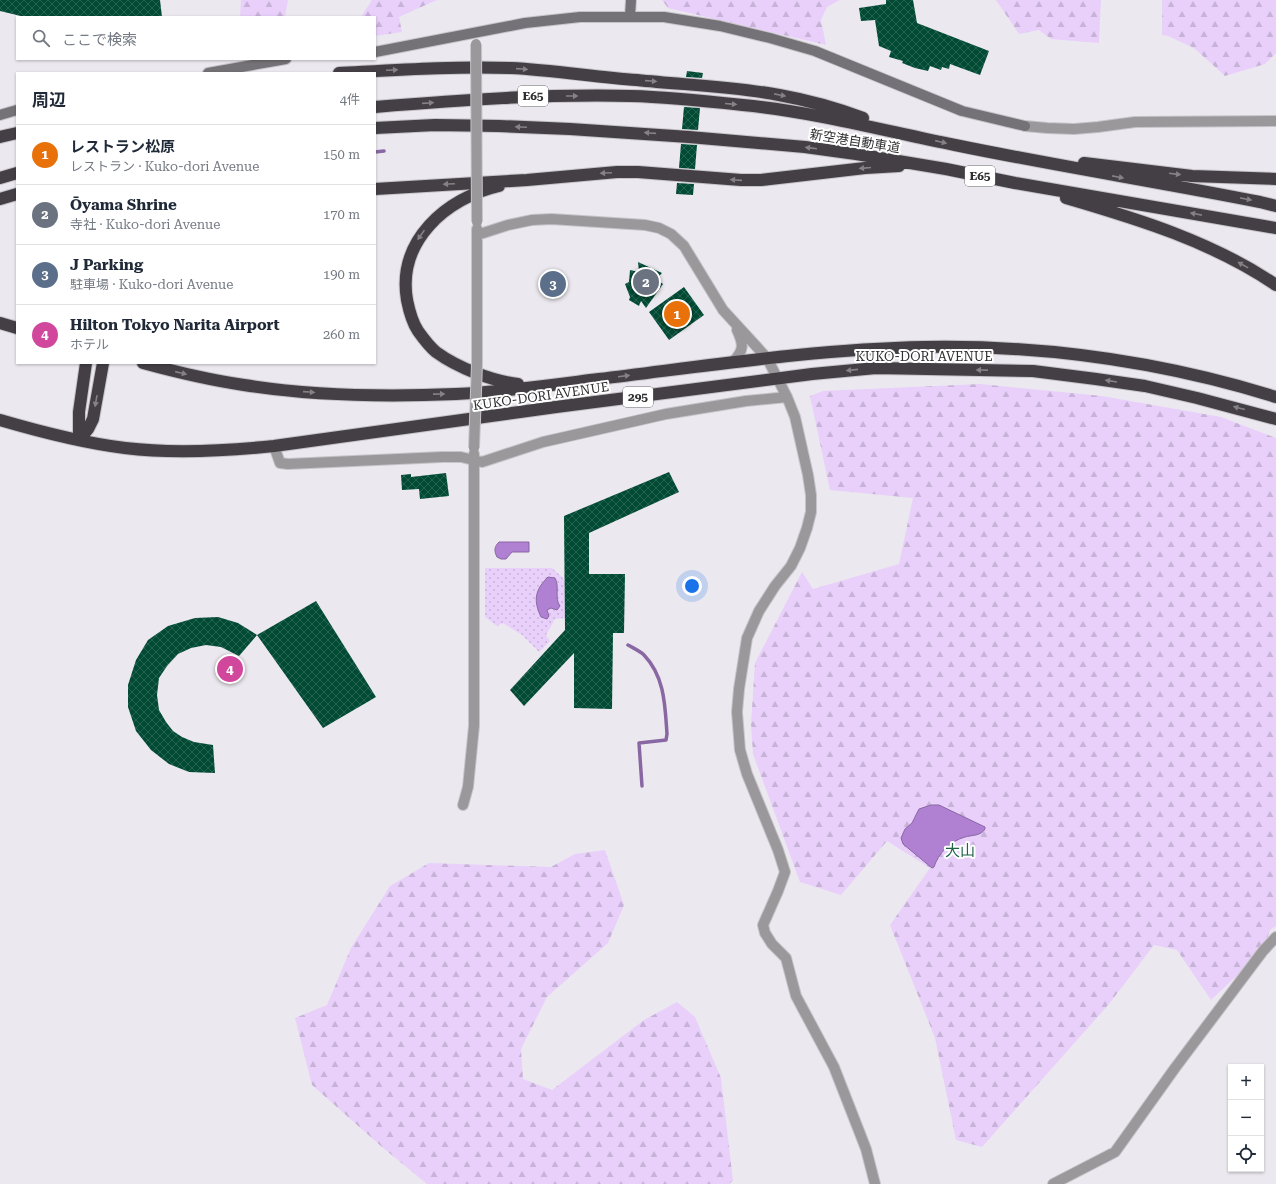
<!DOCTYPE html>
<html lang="ja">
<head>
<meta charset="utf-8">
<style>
  :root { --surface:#fff; --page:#f2f2f3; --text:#1f2937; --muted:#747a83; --line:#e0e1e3; --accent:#0b8043 }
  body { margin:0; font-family:"Roboto Serif","Noto Sans JP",serif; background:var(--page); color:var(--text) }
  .controls { position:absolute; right:12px; bottom:12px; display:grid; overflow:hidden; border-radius:0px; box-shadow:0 1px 3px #0004 }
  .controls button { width:36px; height:36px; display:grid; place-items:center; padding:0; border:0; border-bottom:1px solid var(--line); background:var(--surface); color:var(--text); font:20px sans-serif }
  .you { position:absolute; left:692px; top:586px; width:14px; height:14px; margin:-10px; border:3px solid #fff; border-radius:50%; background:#1a73e8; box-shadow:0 0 0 6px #1a73e833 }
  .badge { display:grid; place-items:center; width:26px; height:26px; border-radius:50%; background:var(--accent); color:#fff; font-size:13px; font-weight:700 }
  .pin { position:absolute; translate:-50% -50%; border:2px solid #fff; box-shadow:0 1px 4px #0006 }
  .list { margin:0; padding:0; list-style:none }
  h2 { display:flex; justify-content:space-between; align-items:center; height:52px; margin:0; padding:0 16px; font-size:17px }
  h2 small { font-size:13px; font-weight:400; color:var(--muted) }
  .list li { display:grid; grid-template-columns:26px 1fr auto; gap:12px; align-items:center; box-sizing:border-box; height:60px; padding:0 16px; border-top:1px solid var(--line) }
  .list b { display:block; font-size:15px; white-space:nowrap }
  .list p { margin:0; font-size:13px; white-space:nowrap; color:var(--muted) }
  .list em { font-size:13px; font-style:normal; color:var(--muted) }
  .icon { flex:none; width:22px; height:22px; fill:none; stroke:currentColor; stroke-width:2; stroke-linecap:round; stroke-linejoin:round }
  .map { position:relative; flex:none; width:1276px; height:1184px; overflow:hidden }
  .search { position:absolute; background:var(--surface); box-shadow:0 1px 3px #0004; left:16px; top:16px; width:360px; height:44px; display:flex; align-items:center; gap:10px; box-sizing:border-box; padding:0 14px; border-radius:0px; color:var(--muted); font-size:15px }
  .panel { position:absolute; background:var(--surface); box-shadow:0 1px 3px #0004; left:16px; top:72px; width:360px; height:292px; border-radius:0px }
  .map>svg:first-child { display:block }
  .forest { fill:url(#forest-firs) }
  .garden { fill:url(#garden-dots) }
  .water { fill:#b080d3; stroke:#8967a2 }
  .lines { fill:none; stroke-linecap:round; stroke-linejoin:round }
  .stream { stroke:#8967a2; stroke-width:3.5 }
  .building { fill:url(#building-cross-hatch) }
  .street-casing { stroke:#c6c3c9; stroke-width:12 }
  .secondary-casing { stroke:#c6c3c9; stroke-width:12 }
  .highway-casing { stroke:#c6c3c9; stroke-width:14 }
  .street { stroke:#9a989b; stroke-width:10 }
  .secondary { stroke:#747276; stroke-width:10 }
  .highway { stroke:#433f45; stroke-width:12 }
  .street-bridge-casing { stroke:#c6c3c9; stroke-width:12; stroke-linecap:butt }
  .street-bridge { stroke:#9a989b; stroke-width:10 }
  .oneway { fill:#858286 }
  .labels { text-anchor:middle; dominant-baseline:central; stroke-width:4; stroke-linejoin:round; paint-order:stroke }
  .shield { fill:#fff; stroke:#6d6d6e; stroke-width:1 }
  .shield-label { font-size:12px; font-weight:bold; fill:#2f2e30 }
  .street-label { font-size:13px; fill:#2f2e30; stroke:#fff }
  .quarter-label { font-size:15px; fill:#1f6349; stroke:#fff }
</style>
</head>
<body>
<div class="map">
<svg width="1276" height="1184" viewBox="0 0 1276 1184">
  <defs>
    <pattern id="forest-firs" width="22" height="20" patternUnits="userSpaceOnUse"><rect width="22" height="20" fill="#e8d0fb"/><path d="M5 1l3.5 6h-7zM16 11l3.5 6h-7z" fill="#c7b3d7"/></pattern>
    <pattern id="garden-dots" width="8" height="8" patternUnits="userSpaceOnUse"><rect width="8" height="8" fill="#e8d0fb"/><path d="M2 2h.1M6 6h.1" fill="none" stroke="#c7b3d7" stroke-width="1.8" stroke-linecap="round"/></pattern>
    <pattern id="building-cross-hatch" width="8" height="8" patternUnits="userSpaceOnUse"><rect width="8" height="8" fill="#014b34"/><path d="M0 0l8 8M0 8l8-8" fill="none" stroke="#276250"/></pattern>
  </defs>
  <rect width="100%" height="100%" fill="#ece8ef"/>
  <path class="forest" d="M241,0H288L285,17H240Z
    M372,0H437L399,17L402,32L375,36V17H361Z
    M662,0H840L827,7L821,20L826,45L668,8Z
    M996,0H1101L1099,43L1051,39L1039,30L1019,34Z
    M1162,0H1276V53L1265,64L1225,76L1194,48L1168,36L1162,35Z
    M980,384L1102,396L1221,417L1276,438V926L1270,930L1263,951L1211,1000L1177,950L1154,945L1109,1004L982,1147L956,1140L935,1038L890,925L930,868L887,841L841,895L800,882L753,754L751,724L755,663L802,572L813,589L899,564L913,498L830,490L810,396L823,391Z
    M605,850L624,905L608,943L547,997L521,1049L523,1079L552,1090L644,1020L677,1002L695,1017L721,1078L733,1181L729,1184H427L382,1147L312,1085L295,1018L327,1005L351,948L390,886L429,863L551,867L575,854Z"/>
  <path class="garden" d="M485,568H552L564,579L565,618L555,619L546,635L550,641L539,652L522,635L503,623L497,626L485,617Z"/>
  <path class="water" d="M499,542H529V552H512L506,559H501L497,557C494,551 494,547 499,542Z
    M548,577L555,578C560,587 554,598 560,606L557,610L551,608L547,610L549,616L547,619L541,617C533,600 535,590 548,577Z
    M931,805H939L985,827V829C981,836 972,835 965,837C950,841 938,854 934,867L932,868L903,844L901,838L905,829L912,823L919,809Z"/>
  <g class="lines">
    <path class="stream" d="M375,152L384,151
      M628,645C633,648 640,651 644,655C665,677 665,706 667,734L666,740L639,743L642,786"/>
  </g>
  <path class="building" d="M0,0H160L162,17H25L0,11Z
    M886,0H913L917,23L989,51L980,75L950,64L949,69L942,67L941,70L930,66L928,71L915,68L902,63L903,61L889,57L891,51L879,46L875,20L861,21L859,8L886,4Z
    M687,71L703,73L702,78L686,77Z
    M684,107L700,108L698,130L682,129Z
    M681,144L697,145L695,169L679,168Z
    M677,183L694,184L693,195L676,194Z
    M638,262L662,273L656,279L663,284L646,308L641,301L639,306L629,300L630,297L625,284L629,282L630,270L639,272Z
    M684,287L704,315L669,340L649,312Z
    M669,472L679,492L589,533V574H625L624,633H613L612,709L574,708V653L524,706L510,690L565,630L564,516Z
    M446,473L449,496L420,499L419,489L402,490L401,475L411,474V477Z
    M316,601L376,697L323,728L257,635Z
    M218,617L238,623L257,635L239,656L221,647L206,645L191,648L178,654L167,666L159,678L157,695L159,710L166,722L173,731L182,737L194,742L213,745L215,773L189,772L169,764L151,750L136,731L128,707V685L136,660L148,640L168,626L195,618Z"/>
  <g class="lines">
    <defs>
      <path id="street" d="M1025,126L1047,128L1074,129L1098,127L1135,122L1276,121
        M477,235L508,225L532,220L551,219L645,225L659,228L671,234L684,246L723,310L767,358L787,397L795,417L808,475L811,495V512L807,528L800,548L791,566L775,586L759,611L747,638L739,689L737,712L740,750L747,774L778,850L785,872L778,891L763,925L765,933L772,944L786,958L796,996L834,1067L866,1149L875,1184
        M733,362C744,350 744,345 737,330
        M477,363V229
        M274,446L280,463L288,464L442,457H461L482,462L543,442L666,414L746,401L787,397
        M463,805L468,787L474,726V454
        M1053,1184L1115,1152L1175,1068L1263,951L1276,937"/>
      <path id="secondary" d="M630,16L631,0
        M375,52L525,23L580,17H664L720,26L770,38L815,51L962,111L1025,126
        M208,73L286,59
        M0,115L17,110"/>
      <path id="highway" d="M339,73C396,70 454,66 511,68C553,70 595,77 637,80C684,85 732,86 779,95C807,100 836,108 863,118
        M375,107C460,100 545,94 631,96C668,97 706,101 743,105C815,112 885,131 955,145C1057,166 1159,182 1260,202L1276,206
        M375,128L435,125L499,126L570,129L689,137L805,147L856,154L946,169L1015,183L1276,228
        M0,137L17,133
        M1084,163L1192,176L1276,179
        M0,178L17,173
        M499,186C446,198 397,241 407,300C409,310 412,322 418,331C423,338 430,347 436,352C458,368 492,381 518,384
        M375,189L527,180L617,172H638L741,180H761L865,168L899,166
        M1066,198C1138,219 1213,242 1276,285
        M0,199L17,194
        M0,323L17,328
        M143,363C176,372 210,380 244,385C313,396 386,397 456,394C504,392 552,385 599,379C707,366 816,349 925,347C1043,345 1163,362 1276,397
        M0,420C41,432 83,443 125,448C175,454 225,451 274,446L556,407L812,374L876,368L1033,371L1096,379L1145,386L1197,398L1276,419
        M79,440L88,429L93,419L103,363
        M79,440V412L86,363"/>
    </defs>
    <use href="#street" class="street-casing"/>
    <use href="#secondary" class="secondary-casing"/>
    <use href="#highway" class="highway-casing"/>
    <use href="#street" class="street"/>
    <use href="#secondary" class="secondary"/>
    <use href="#highway" class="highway"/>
    <defs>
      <path id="street-bridge" d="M476,44L477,222
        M474,448L477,363"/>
    </defs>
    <use href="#street-bridge" class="street-bridge-casing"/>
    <use href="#street-bridge" class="street-bridge"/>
  </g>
  <defs><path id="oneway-solid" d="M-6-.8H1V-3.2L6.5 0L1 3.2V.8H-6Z"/></defs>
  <g class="oneway">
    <use href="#oneway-solid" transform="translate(522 69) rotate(4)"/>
    <use href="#oneway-solid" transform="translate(392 70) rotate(-3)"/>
    <use href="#oneway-solid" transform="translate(651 81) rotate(4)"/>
    <use href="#oneway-solid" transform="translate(780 95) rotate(11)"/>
    <use href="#oneway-solid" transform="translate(572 96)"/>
    <use href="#oneway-solid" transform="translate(428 103) rotate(-4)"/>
    <use href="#oneway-solid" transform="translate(731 104) rotate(5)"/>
    <use href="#oneway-solid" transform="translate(521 127) rotate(-177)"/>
    <use href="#oneway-solid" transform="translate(650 133) rotate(-176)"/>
    <use href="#oneway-solid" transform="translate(941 142) rotate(13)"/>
    <use href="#oneway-solid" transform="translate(811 148) rotate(-173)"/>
    <use href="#oneway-solid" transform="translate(865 168) rotate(175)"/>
    <use href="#oneway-solid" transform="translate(606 173) rotate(177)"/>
    <use href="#oneway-solid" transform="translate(1175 174) rotate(7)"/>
    <use href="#oneway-solid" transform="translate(1118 177) rotate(11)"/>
    <use href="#oneway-solid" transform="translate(736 180) rotate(-176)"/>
    <use href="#oneway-solid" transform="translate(449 184) rotate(177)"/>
    <use href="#oneway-solid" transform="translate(1246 199) rotate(11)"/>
    <use href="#oneway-solid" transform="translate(1196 214) rotate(-169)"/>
    <use href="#oneway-solid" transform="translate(421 235) rotate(125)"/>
    <use href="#oneway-solid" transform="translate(1243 265) rotate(-151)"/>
    <use href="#oneway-solid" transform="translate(852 370) rotate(174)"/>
    <use href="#oneway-solid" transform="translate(982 370) rotate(-179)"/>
    <use href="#oneway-solid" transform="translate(181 373) rotate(13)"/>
    <use href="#oneway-solid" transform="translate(624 376) rotate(-7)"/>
    <use href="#oneway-solid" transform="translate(1111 381) rotate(-171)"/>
    <use href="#oneway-solid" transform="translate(309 392) rotate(4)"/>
    <use href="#oneway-solid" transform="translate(439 394) rotate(-1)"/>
    <use href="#oneway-solid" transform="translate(96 401) rotate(100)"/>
    <use href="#oneway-solid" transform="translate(1239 408) rotate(-165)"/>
  </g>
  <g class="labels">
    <g class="shield">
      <rect x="518" y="86" width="30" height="20" rx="3"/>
      <rect x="965" y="166" width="30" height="20" rx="3"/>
      <rect x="623" y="387" width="30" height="20" rx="3"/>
    </g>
    <g class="shield-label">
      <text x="533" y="96">E65</text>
      <text x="980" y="176">E65</text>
      <text x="638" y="397">295</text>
    </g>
    <g class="street-label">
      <text transform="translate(855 141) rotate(9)">新空港自動車道</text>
      <text x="924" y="356">KUKO-DORI AVENUE</text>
      <text transform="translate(541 396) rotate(-8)">KUKO-DORI AVENUE</text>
    </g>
    <g class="quarter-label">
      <text x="960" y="851">大山</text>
    </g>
  </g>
</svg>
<div class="controls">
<button>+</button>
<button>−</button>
<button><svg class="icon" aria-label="locate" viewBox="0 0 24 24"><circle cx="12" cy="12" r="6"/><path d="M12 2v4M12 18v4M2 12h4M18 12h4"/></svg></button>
</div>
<div class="you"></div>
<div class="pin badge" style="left:677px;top:314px;background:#e8710a">1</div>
<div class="pin badge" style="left:646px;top:282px;background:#6b7280">2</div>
<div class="pin badge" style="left:553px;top:284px;background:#5c6f8a">3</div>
<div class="pin badge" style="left:230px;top:669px;background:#d1479c">4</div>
<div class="search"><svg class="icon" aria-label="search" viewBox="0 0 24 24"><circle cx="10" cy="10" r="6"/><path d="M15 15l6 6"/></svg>ここで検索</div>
<section class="panel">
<h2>周辺<small>4件</small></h2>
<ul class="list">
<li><span class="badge" style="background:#e8710a">1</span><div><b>レストラン松原</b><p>レストラン · Kuko-dori Avenue</p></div><em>150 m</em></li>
<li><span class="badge" style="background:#6b7280">2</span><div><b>Ōyama Shrine</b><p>寺社 · Kuko-dori Avenue</p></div><em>170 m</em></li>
<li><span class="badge" style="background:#5c6f8a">3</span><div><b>J Parking</b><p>駐車場 · Kuko-dori Avenue</p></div><em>190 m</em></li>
<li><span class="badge" style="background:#d1479c">4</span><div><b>Hilton Tokyo Narita Airport</b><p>ホテル</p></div><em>260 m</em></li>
</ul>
</section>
</div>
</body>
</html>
